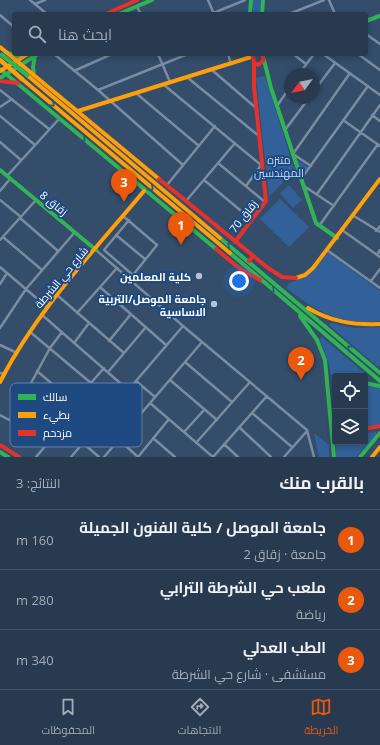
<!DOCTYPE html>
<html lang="ar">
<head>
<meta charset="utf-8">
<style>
  :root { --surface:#273a50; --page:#2f4157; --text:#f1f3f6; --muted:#a4adb7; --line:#435467; --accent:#ea580c }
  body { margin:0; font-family:"Open Sans",Cairo,sans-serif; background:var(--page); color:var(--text); direction:rtl }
  .controls { position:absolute; right:12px; bottom:12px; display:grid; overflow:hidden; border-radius:4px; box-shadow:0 2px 6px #0003 }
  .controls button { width:36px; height:36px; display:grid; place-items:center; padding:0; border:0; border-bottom:1px solid var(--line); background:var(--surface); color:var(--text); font:20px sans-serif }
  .compass { position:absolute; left:284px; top:68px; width:36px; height:36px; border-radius:50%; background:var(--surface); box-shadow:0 2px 6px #0003; rotate:237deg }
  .you { position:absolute; left:239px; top:281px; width:14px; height:14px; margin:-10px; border:3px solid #fff; border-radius:50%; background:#1a73e8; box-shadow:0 0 0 6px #1a73e833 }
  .badge { display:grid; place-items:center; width:26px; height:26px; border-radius:50%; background:var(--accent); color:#fff; font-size:13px; font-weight:700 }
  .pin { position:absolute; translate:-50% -33px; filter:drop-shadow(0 1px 2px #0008) }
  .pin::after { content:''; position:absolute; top:21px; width:14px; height:12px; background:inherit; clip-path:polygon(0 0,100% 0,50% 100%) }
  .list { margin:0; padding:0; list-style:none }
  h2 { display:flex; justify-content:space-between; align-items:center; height:52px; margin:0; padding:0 16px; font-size:17px }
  h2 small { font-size:13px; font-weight:400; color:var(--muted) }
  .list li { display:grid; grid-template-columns:26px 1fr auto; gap:12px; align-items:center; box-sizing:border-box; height:60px; padding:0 16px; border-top:1px solid var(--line) }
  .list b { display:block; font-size:15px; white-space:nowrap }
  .list p { margin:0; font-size:13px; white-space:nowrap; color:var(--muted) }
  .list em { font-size:13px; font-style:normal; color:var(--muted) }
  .icon { flex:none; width:22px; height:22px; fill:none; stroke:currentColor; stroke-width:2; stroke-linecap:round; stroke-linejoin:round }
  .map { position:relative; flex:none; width:380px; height:457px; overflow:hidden; direction:ltr }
  .search { position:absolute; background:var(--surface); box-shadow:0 2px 6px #0003; left:12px; right:12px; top:12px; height:44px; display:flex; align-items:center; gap:10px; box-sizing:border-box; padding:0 14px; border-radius:4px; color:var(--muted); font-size:15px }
  .sheet { height:232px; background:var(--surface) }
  nav { display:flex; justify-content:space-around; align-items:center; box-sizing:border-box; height:56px; border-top:1px solid var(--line); background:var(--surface); font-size:11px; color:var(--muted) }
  nav a { display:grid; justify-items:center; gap:2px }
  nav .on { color:var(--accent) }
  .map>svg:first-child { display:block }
  .green { fill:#326099 }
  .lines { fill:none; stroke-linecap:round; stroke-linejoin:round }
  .street { stroke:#7a8ca1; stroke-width:2.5 }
  .fast { stroke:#30b455; stroke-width:4 }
  .slow { stroke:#ff9f0a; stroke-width:4 }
  .jam { stroke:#e5322d; stroke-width:4 }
  .fast-bridge { stroke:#30b455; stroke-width:4.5 }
  .slow-bridge { stroke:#ff9f0a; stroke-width:4.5 }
  .oneway { stroke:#225f78 }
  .poi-dot { fill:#b8c1cb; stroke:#1e4a81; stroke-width:1.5 }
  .labels { text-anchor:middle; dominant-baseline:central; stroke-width:4; stroke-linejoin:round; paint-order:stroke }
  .park-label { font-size:11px; fill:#c8ddf7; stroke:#1e4a81 }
  .street-label { font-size:11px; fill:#fff; stroke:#1e4a81 }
  .poi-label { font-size:11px; font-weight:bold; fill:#fff; stroke:#1e4a81; text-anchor:end }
  .key { fill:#1e4a81; stroke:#6280a7; stroke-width:1 }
  .key-label { font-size:11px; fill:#fff }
</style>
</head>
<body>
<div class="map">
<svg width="380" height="457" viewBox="0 0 380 457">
  <rect width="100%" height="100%" fill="#344d6b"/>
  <path class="green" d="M253,0H261L260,14H253Z
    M265,76L297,178L290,175L269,197L256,78Z
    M296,159L308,167L302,175Z
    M289,185L302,200L293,208L280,193Z
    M280,199L309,227L289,247L260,219Z
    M328,252L380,291V321C338,325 318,312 286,288L289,283C308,278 317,267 328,252Z
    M331,323L354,328L380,327V366H377L329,325Z
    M322,337L369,377L368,380H365V376H335V424C333,396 334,365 319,340Z
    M365,384L380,387V424L365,428Z
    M376,432V435L356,457H336V442H365V433Z
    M314,433L329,445V457H319Z"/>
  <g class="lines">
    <path class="street" d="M30,0L47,14
      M208,0L214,14
      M329,0L335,14
      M35,4L45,0
      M137,7L141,14
      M211,14L245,0
      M289,14L324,0
      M0,15L14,27
      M366,34L380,44
      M54,54L98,90L188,54
      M158,54L170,82
      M228,54L231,64
      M293,54L306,64
      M323,54L380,95
      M358,54L380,70
      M212,70L256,108
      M74,71L112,54
      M299,74L314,54
      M188,78L259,136
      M164,85L261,165L246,186
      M0,90L49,129
      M98,90L183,165
      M314,91L335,63
      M137,94L199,146
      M277,106L290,87
      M0,107L12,99
      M372,115L380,121
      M0,116L35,145
      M343,120L380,146
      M285,130L309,98
      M0,142L21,160
      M218,163L265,202
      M311,166L293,154L350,73
      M7,176L59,119
      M301,179L368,86
      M204,180L252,220
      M167,185L215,126
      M304,186L334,206
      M0,191L10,179
      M317,194L380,105
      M0,200L21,217
      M186,201L235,143
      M123,216L157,245L133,275L104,250L129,220
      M354,216L380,232
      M20,218L58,251
      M319,226L378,144
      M342,230L380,257
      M376,231L380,226
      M116,235L145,259
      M3,237L42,270
      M0,240L36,200
      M96,250L183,326L307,430L314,457
      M327,250L380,288
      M377,255L380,250
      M0,267L47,307
      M371,281L380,269
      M0,284L7,273
      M100,287L166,345
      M57,295L124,353
      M77,313L117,268
      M41,314L128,390
      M0,328L26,289L75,232
      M29,331L116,404
      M109,341L131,314
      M74,343L89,323
      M0,345L15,352
      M185,362L232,402
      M37,371L99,424
      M108,372L146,327
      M0,373L4,374
      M170,380L217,420
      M136,381L155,397
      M91,383L104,368
      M150,403L213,457
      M252,413L292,447
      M0,415L26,429L47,444
      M11,420L50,348L62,332
      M239,427L271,457
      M26,429L60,391
      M184,432L204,410
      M153,438L175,457
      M119,440L138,457
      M83,443L99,457
      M196,443L250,382
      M224,444L238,457
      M36,457L78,407
      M71,457L183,326
      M104,457L202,342
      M138,457L169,419
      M213,457L267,396
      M284,457L307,431"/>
    <path class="fast" d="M119,14L152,0
      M250,14L251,0
      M262,14L263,0
      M366,21L380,16
      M6,52L16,56L23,54
      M264,60L271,88L316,223L337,238
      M0,69L216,249
      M34,75L33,67L35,56
      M0,78L38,54
      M0,170L96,250
      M220,238L380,373
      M230,253L380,381
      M300,316L317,340L325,360L334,457
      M365,383L380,386
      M0,452L8,457
      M360,457L380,433"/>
    <path class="slow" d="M0,47L159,179
      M0,71L28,54
      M27,75L220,238
      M22,79L230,253
      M78,111L251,57
      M296,278L305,275L313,268L380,179
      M308,308C331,322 354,325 380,324
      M0,382C36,311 93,252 144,191
      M372,457L380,447"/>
    <path class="jam" d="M106,14L137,0
      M252,54L254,62L258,65L263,61V54
      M0,81L18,83
      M159,179L268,268L282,277L296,278
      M235,242L266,201L254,86V62
      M216,249L239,268L260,280
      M249,261L253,256
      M365,429L380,426
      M0,445L19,457"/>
    <path class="fast-bridge" d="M2,55L27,75"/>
    <path class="slow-bridge" d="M0,60L22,79"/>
  </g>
  <defs><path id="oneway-chevron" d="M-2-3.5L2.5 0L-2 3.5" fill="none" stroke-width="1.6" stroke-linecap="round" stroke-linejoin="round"/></defs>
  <g class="oneway">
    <use href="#oneway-chevron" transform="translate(52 104) rotate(40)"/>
    <use href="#oneway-chevron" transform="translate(83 139) rotate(40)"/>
    <use href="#oneway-chevron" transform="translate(151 188) rotate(40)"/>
    <use href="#oneway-chevron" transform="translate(230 245) rotate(-140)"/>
    <use href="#oneway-chevron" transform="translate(272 290) rotate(41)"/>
    <use href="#oneway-chevron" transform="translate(350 348) rotate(-139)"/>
  </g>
  <g class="poi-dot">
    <circle cx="199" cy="276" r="4"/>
    <circle cx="214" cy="304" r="4"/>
  </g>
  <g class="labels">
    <g class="park-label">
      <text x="279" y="159">متنزه<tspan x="279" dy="13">المهندسين</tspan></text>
    </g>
    <g class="street-label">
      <text transform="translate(54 203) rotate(39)">زقاق 8</text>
      <text transform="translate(243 216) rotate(-52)">زقاق 70</text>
      <text transform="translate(61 277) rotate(-50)">شارع حي الشرطة</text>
    </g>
    <g class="poi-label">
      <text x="191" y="276">كلية المعلمين</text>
      <text x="206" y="298">جامعة الموصل/التربية<tspan x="206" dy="13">الاساسية</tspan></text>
    </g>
  </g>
  <rect x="10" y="383" width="132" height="64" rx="6" class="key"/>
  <rect x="18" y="394" width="18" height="6" fill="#30b455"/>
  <rect x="18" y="412" width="18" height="6" fill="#ff9f0a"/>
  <rect x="18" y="430" width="18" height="6" fill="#e5322d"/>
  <g class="key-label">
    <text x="43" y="401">سالك</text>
    <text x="43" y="419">بطيء</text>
    <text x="43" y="437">مزدحم</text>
  </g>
</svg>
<div class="controls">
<button><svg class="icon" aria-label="locate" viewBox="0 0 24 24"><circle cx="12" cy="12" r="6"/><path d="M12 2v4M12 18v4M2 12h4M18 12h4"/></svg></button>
<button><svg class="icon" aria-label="layers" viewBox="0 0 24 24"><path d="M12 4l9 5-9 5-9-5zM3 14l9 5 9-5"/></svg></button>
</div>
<svg class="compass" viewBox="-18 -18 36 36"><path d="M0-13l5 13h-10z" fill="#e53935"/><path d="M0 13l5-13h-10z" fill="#a4adb7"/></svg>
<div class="you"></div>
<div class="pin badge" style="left:181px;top:245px">1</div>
<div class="pin badge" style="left:301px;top:380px">2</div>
<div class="pin badge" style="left:124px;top:202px">3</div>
<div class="search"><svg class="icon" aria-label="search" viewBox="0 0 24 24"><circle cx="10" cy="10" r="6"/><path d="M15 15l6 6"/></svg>ابحث هنا</div>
</div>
<section class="sheet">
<h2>بالقرب منك<small>النتائج: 3</small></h2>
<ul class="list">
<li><span class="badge">1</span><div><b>جامعة الموصل / كلية الفنون الجميلة</b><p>جامعة · زقاق 2</p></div><em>160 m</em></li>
<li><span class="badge">2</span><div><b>ملعب حي الشرطة الترابي</b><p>رياضة</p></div><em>280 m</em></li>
<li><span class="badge">3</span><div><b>الطب العدلي</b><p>مستشفى · شارع حي الشرطة</p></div><em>340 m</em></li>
</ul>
</section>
<nav>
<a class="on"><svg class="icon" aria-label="map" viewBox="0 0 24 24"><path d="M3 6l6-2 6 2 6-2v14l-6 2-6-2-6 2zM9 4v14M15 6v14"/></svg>الخريطة</a>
<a><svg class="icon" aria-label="directions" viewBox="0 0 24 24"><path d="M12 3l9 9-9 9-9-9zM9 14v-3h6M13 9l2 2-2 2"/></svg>الاتجاهات</a>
<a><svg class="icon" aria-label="saved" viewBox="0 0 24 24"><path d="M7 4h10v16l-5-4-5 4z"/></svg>المحفوظات</a>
</nav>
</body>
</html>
